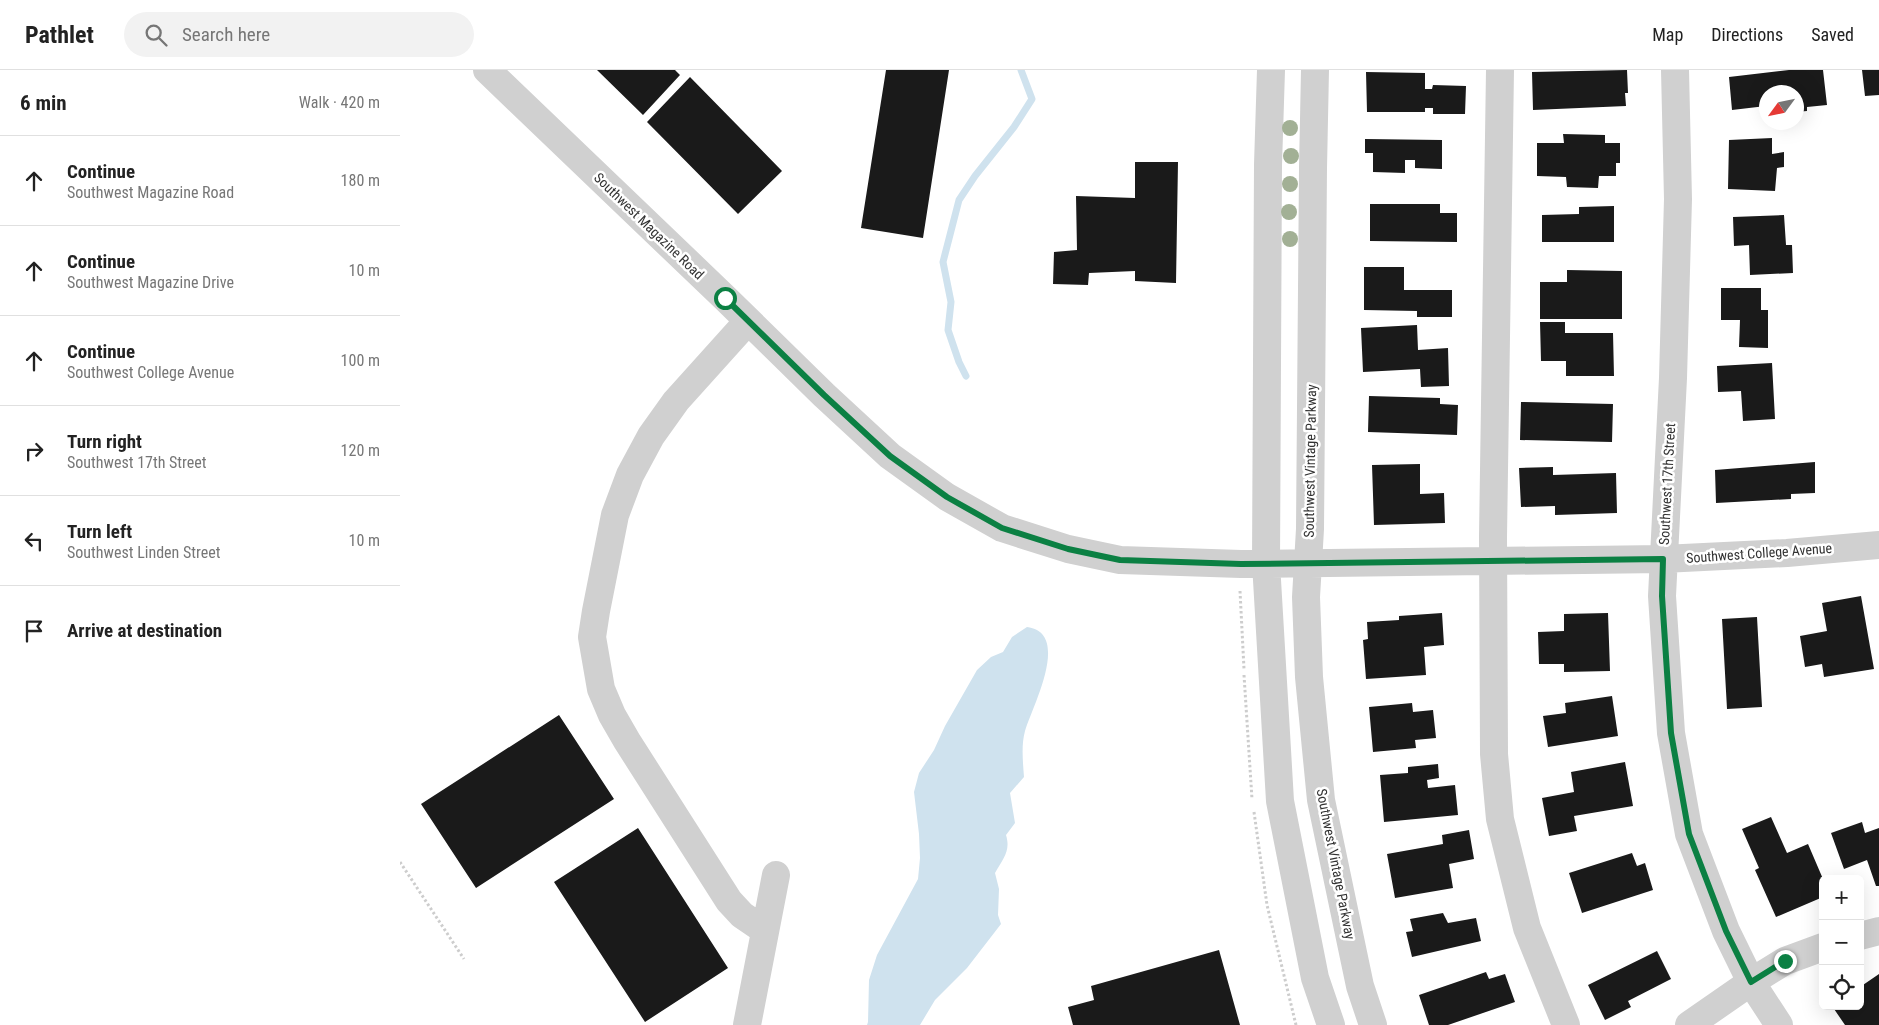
<!DOCTYPE html>
<html lang="en">
<head>
<meta charset="utf-8">
<style>
  :root { --surface:#fff; --page:#f2f2f2; --text:#222; --muted:#767676; --line:#e0e0e0 }
  body { margin:0; font-family:"Roboto Condensed",sans-serif; background:var(--page); color:var(--text) }
  .controls { position:absolute; right:15px; bottom:15px; display:grid; overflow:hidden; border-radius:8px; box-shadow:0 5px 20px #0002 }
  .controls button { width:45px; height:45px; display:grid; place-items:center; padding:0; border:0; border-bottom:1px solid var(--line); background:var(--surface); color:var(--text); font:25px sans-serif }
  .compass { position:absolute; left:1359px; top:15px; width:45px; height:45px; border-radius:50%; background:var(--surface); box-shadow:0 5px 20px #0002; rotate:237deg }
  .stop { position:absolute; width:15px; height:15px; margin:-11px; border:4px solid #0b8043; border-radius:50%; background:#fff }
  .stop.end { background:#0b8043; border-color:#fff; box-shadow:0 1px 5px #0008 }
  .list { margin:0; padding:0; list-style:none }
  h2 { display:flex; justify-content:space-between; align-items:center; height:65px; margin:0; padding:0 20px; font-size:21px }
  h2 small { font-size:16px; font-weight:400; color:var(--muted) }
  .list li { display:grid; grid-template-columns:32px 1fr auto; gap:15px; align-items:center; box-sizing:border-box; height:90px; padding:0 20px; border-top:1px solid var(--line) }
  .list b { display:block; font-size:19px; white-space:nowrap }
  .list p { margin:0; font-size:16px; white-space:nowrap; color:var(--muted) }
  .list em { font-size:16px; font-style:normal; color:var(--muted) }
  .icon { flex:none; width:28px; height:28px; fill:none; stroke:currentColor; stroke-width:2; stroke-linecap:round; stroke-linejoin:round }
  .map { position:relative; flex:none; width:1479px; height:955px; overflow:hidden }
  header { display:flex; align-items:center; gap:30px; box-sizing:border-box; height:70px; padding:0 25px; background:var(--surface); border-bottom:1px solid var(--line) }
  header strong { font-size:24px }
  nav { display:flex; gap:28px; margin-inline-start:auto; font-size:18px }
  .search { width:350px; height:45px; background:var(--page); display:flex; align-items:center; gap:12px; box-sizing:border-box; padding:0 18px; border-radius:28px; color:var(--muted); font-size:19px }
  main { display:flex }
  aside { flex:1; background:var(--surface) }
  .map>svg:first-child { display:block }
  .water { fill:#cfe2ee }
  .lines { fill:none; stroke-linecap:round; stroke-linejoin:round }
  .stream { stroke:#cfe2ee; stroke-width:7 }
  .building { fill:#1a1a1a }
  .path { stroke:#cdcdcd; stroke-width:3; stroke-dasharray:2.5 2.5; stroke-linecap:butt }
  .minor { stroke:#d0d0d0; stroke-width:28 }
  .tree { fill:#a2b095 }
  .route { stroke:#0b8043; stroke-width:6 }
  .labels { text-anchor:middle; dominant-baseline:central; stroke-width:5; stroke-linejoin:round; paint-order:stroke }
  .street-label { font-size:14px; fill:#333; stroke:#fff }
</style>
</head>
<body>
<header>
<strong>Pathlet</strong>
<div class="search"><svg class="icon" aria-label="search" viewBox="0 0 24 24"><circle cx="10" cy="10" r="6"/><path d="M15 15l6 6"/></svg>Search here</div>
<nav><a>Map</a><a>Directions</a><a>Saved</a></nav>
</header>
<main>
<aside>
<h2>6 min<small>Walk · 420 m</small></h2>
<ul class="list">
<li><svg class="icon" aria-label="ahead" viewBox="0 0 24 24"><path d="M12 20V5M6 11l6-6 6 6"/></svg><div><b>Continue</b><p>Southwest Magazine Road</p></div><em>180 m</em></li>
<li><svg class="icon" aria-label="ahead" viewBox="0 0 24 24"><path d="M12 20V5M6 11l6-6 6 6"/></svg><div><b>Continue</b><p>Southwest Magazine Drive</p></div><em>10 m</em></li>
<li><svg class="icon" aria-label="ahead" viewBox="0 0 24 24"><path d="M12 20V5M6 11l6-6 6 6"/></svg><div><b>Continue</b><p>Southwest College Avenue</p></div><em>100 m</em></li>
<li><svg class="icon" aria-label="right" viewBox="0 0 24 24"><path d="M7 20v-9h11M14 6l5 5-5 5"/></svg><div><b>Turn right</b><p>Southwest 17th Street</p></div><em>120 m</em></li>
<li><svg class="icon" aria-label="left" viewBox="0 0 24 24"><path d="M17 20v-9H6M10 6l-5 5 5 5"/></svg><div><b>Turn left</b><p>Southwest Linden Street</p></div><em>10 m</em></li>
<li><svg class="icon" aria-label="arrive" viewBox="0 0 24 24"><path d="M6 21V4h12l-3 4 3 4H6"/></svg><div><b>Arrive at destination</b></div></li>
</ul>
</aside>
<div class="map">
<svg width="1479" height="955" viewBox="0 0 1479 955">
  <rect width="100%" height="100%" fill="#fff"/>
  <path class="water" d="M627,557C672,563 632,637 625,661C621,675 623,693 624,707L610,723L615,753L606,765C611,781 603,789 595,803L599,819L598,845L601,854L567,898L535,930L520,955H467L468,952L469,910L477,885L518,809L520,788L519,764L514,722L519,703L534,680L545,656L577,600L591,587L603,582L612,567Z"/>
  <g class="lines">
    <path class="stream" d="M566,306L559,292L548,260L551,232L543,192L559,130L575,106L614,57L632,29L621,0"/>
  </g>
  <path class="building" d="M197,0H275L280,5L243,45Z
    M486,0H549L523,168L461,158Z
    M1227,0L1228,23H1225L1226,36L1133,40L1132,2Z
    M1389,0H1423L1427,35L1407,37V41L1396,42V22H1366V36L1332,40L1329,7Z
    M1462,0H1479V25L1465,26Z
    M966,2L1025,3V19H1032L1033,15L1066,16L1065,44H1033V38H1025V42H967Z
    M290,7L382,101L338,144L247,52Z
    M1163,64L1205,65V73H1220V93H1216V106H1199L1198,118L1167,117L1166,107L1137,106V73H1164Z
    M1372,68V84L1384,82V97L1377,98L1375,121L1328,119L1329,70Z
    M965,69L1042,70V99L1015,98V90H1005V103L973,102V83H965Z
    M735,92H778L776,213L735,211V201L689,203L688,215L653,214L654,182L677,180L676,126L735,128Z
    M970,134H1040V143H1057V172L970,171Z
    M1214,136V172H1142V145L1179,144V137Z
    M1384,145L1386,175H1392L1393,203L1350,205L1349,175L1334,176L1333,147Z
    M964,197H1004V220H1052V247H1017V241L964,240Z
    M1167,200L1222,201V249H1140V212H1167Z
    M1321,218H1361V240H1368V278L1339,277L1340,250H1321Z
    M1140,252H1165V263H1213L1214,306H1166V291H1141Z
    M1017,255L1018,280L1048,278L1049,316L1021,317L1020,299L963,302L961,258Z
    M1372,293L1375,349L1343,351L1341,321L1318,322L1317,296Z
    M969,326L1040,328V334L1058,335L1057,365L968,362Z
    M1121,332L1213,334L1212,372L1120,370Z
    M1415,392V423L1391,424V429L1316,433L1315,400Z
    M1020,394V424L1044,423L1045,453L974,455L972,395Z
    M1153,397V405L1216,403L1217,443L1155,445V436L1121,437L1119,398Z
    M1461,526L1474,599L1424,607L1422,594L1405,597L1400,566L1427,561L1422,533Z
    M1042,543L1044,575L1024,577L1026,605L966,609L963,570L968,569L967,552L999,550V546Z
    M1208,543L1210,601L1164,602V594H1139L1138,562L1164,561V544Z
    M1357,547L1362,637L1327,639L1322,549Z
    M1212,626L1218,666L1148,677L1143,646L1166,643L1165,633Z
    M1012,633L1013,642L1033,640L1036,668L1015,670L1016,678L973,682L969,637Z
    M159,645L214,729L76,818L21,734Z
    M1225,692L1233,736L1174,746L1177,761L1149,766L1142,728L1174,722L1171,702Z
    M1038,694L1039,708L1027,710L1028,718L1055,715L1058,745L984,752L980,705L1008,703V697Z
    M1371,747L1387,783L1408,774L1423,809V827L1376,847L1355,800L1359,798L1342,759Z
    M1462,752L1465,763L1479,758V816H1476L1467,790L1444,799L1431,763Z
    M238,758L328,898L245,952L154,812Z
    M1069,760L1074,789L1049,794L1053,818L995,828L987,784L1043,774L1042,765Z
    M1232,783L1237,796L1245,793L1253,820L1182,843L1169,803Z
    M1043,843L1048,853L1076,848L1081,871L1012,887L1006,862L1013,861L1010,849Z
    M819,880L840,955H673L668,937L694,930L691,916Z
    M1257,881L1271,909L1228,931L1231,937L1205,950L1188,915Z
    M1086,902L1089,909L1105,904L1115,932L1048,955H1029L1019,925Z
    M1479,904V955H1445L1432,936H1460V917Z"/>
  <g class="lines">
    <path class="path" d="M840,521L844,599
      M844,605L852,729
      M854,742L867,835L896,955
      M0,792L64,889"/>
    <path class="minor" d="M87,0L325,228L424,325L490,386L547,427L602,458L668,479L720,490L841,494L1263,489L1387,483L1479,475
      M871,0L868,95L866,493L880,731L915,908L931,955
      M915,0L913,98L910,459L906,527L909,607L921,730L960,916L973,955
      M1100,0L1093,467L1094,684L1100,749L1127,858L1166,955
      M1275,0L1278,129L1273,308L1262,526L1271,663L1289,764L1326,861L1351,912L1379,955
      M348,251L276,331L251,366L230,405L215,445L196,541L192,567L201,619L212,645L227,671L329,831L342,845L364,860
      M1460,866L1479,861
      M347,955L376,805
      M1289,955L1351,912L1385,891L1423,877"/>
  </g>
  <g class="tree">
    <circle cx="890" cy="58" r="8"/>
    <circle cx="891" cy="86" r="8"/>
    <circle cx="890" cy="114" r="8"/>
    <circle cx="889" cy="142" r="8"/>
    <circle cx="890" cy="169" r="8"/>
  </g>
  <g class="lines">
    <path class="route" d="M325,228L424,325L490,386L547,427L602,458L668,479L720,490L841,494L1263,489L1262,526L1271,663L1289,764L1326,861L1351,912L1385,891"/>
  </g>
  <g class="labels">
    <g class="street-label">
      <text transform="translate(249 156) rotate(44)">Southwest Magazine Road</text>
      <text transform="translate(910 391) rotate(-89)">Southwest Vintage Parkway</text>
      <text transform="translate(1267 414) rotate(-87)">Southwest 17th Street</text>
      <text transform="translate(1359 483) rotate(-4)">Southwest College Avenue</text>
      <text transform="translate(936 794) rotate(79)">Southwest Vintage Parkway</text>
    </g>
  </g>
</svg>
<div class="controls">
<button>+</button>
<button>−</button>
<button><svg class="icon" aria-label="locate" viewBox="0 0 24 24"><circle cx="12" cy="12" r="6"/><path d="M12 2v4M12 18v4M2 12h4M18 12h4"/></svg></button>
</div>
<svg class="compass" viewBox="-18 -18 36 36"><path d="M0-13l5 13h-10z" fill="#e53935"/><path d="M0 13l5-13h-10z" fill="#767676"/></svg>
<div class="stop" style="left:325px;top:228px"></div>
<div class="stop end" style="left:1385px;top:891px"></div>
</div>
</main>
</body>
</html>
